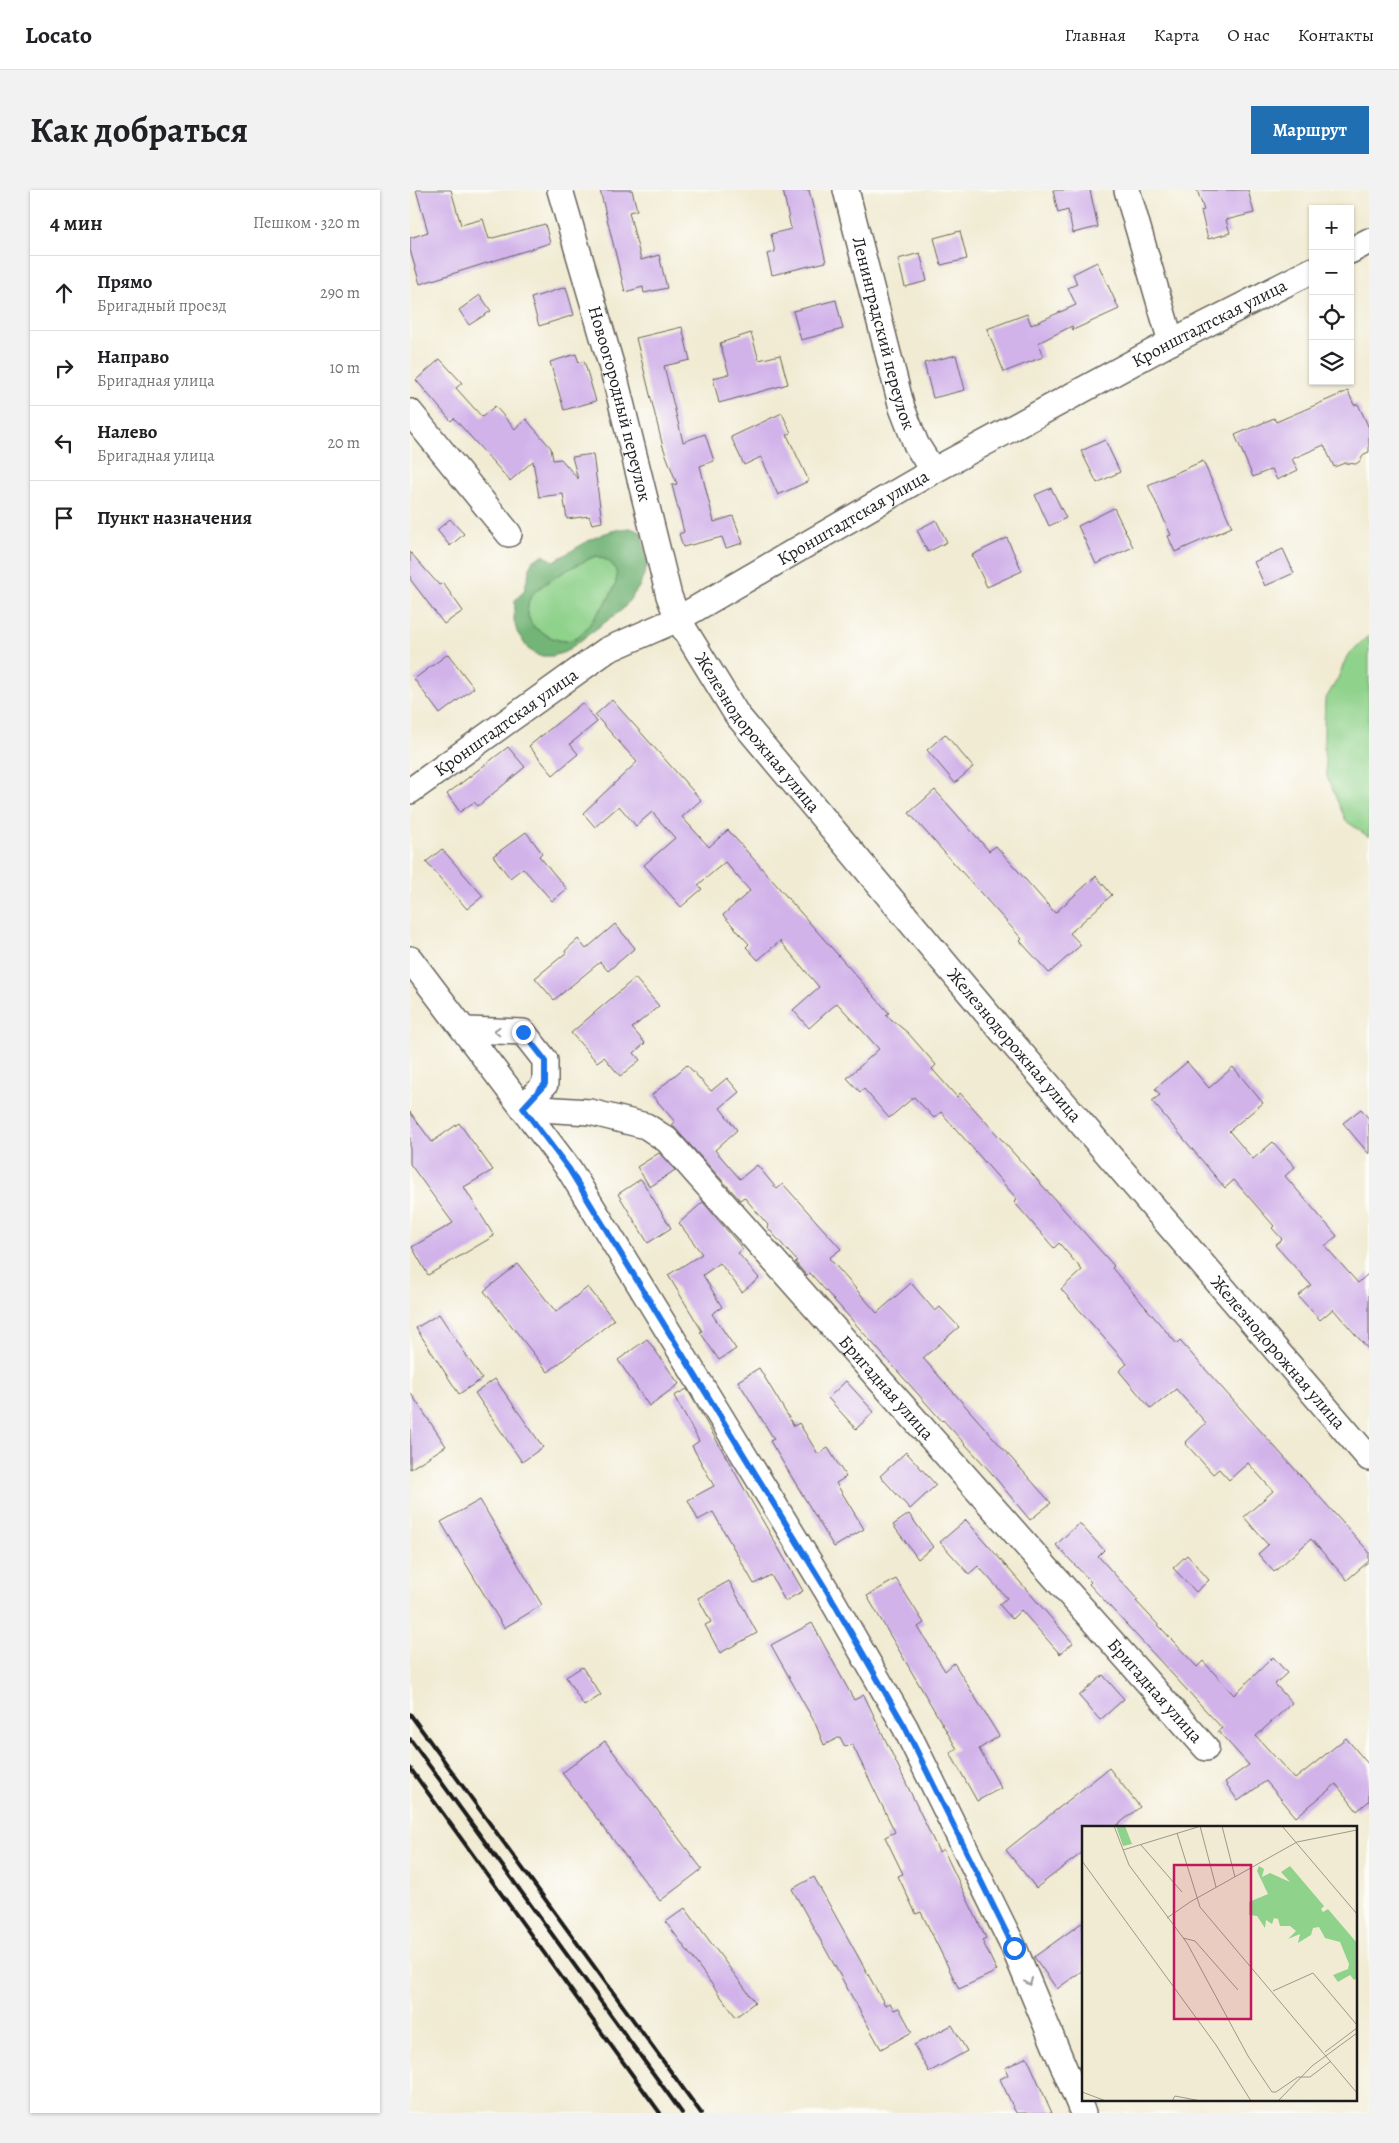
<!DOCTYPE html>
<html lang="ru">
<head>
<meta charset="utf-8">
<style>
  :root { --surface:#fff; --page:#f2f2f2; --text:#202124; --muted:#757577; --line:#e0e0e0; --accent:#1f6fb2 }
  body { margin:0; font-family:Alegreya,serif; background:var(--page); color:var(--text) }
  .controls { position:absolute; right:15px; top:15px; display:grid; overflow:hidden; border-radius:0px; box-shadow:0 1px 4px #0004 }
  .controls button { width:45px; height:45px; display:grid; place-items:center; padding:0; border:0; border-bottom:1px solid var(--line); background:var(--surface); color:var(--text); font:25px sans-serif }
  .stop { position:absolute; width:15px; height:15px; margin:-11px; border:4px solid #1a73e8; border-radius:50%; background:#fff }
  .stop.end { background:#1a73e8; border-color:#fff; box-shadow:0 1px 5px #0008 }
  .list { margin:0; padding:0; list-style:none }
  h2 { display:flex; justify-content:space-between; align-items:center; height:65px; margin:0; padding:0 20px; font-size:21px }
  h2 small { font-size:16px; font-weight:400; color:var(--muted) }
  .list li { display:grid; grid-template-columns:32px 1fr auto; gap:15px; align-items:center; box-sizing:border-box; height:75px; padding:0 20px; border-top:1px solid var(--line) }
  .list b { display:block; font-size:19px; white-space:nowrap }
  .list p { margin:0; font-size:16px; white-space:nowrap; color:var(--muted) }
  .list em { font-size:16px; font-style:normal; color:var(--muted) }
  .icon { flex:none; width:28px; height:28px; fill:none; stroke:currentColor; stroke-width:2; stroke-linecap:round; stroke-linejoin:round }
  .map { position:relative; flex:none; width:959px; height:1923px; overflow:hidden; border-radius:0px }
  header { display:flex; align-items:center; gap:30px; box-sizing:border-box; height:70px; padding:0 25px; background:var(--surface); border-bottom:1px solid var(--line) }
  header strong { font-size:24px }
  nav { display:flex; gap:28px; margin-inline-start:auto; font-size:18px }
  .intro { display:flex; align-items:center; justify-content:space-between; box-sizing:border-box; height:120px; padding:0 30px }
  h1 { margin:0; font-size:35px }
  .button { padding:12px 22px; border-radius:0px; background:var(--accent); color:#fff; font-size:18px; font-weight:700 }
  main { display:flex; gap:30px; padding:0 30px }
  aside { flex:1; background:var(--surface); border-radius:0px; box-shadow:0 1px 4px #0004 }
  .map>svg:first-child { display:block }
  .green { fill:#8fd28b; stroke:#567754 }
  .forest { fill:#73b477; stroke:#48684a; fill-rule:evenodd }
  .building { fill:#d1b3ea }
  .lines { fill:none; stroke-linecap:round; stroke-linejoin:round }
  .minor-casing { stroke:#67645c; stroke-width:28 }
  .minor { stroke:#fff; stroke-width:25 }
  .rail { stroke:#1c1c1c; stroke-width:4 }
  .oneway { stroke:#999 }
  .route { stroke:#1a73e8; stroke-width:6 }
  .labels { text-anchor:middle; dominant-baseline:central; stroke-width:4.5; stroke-linejoin:round; paint-order:stroke }
  .street-label { font-size:18px; fill:#1c1c1c; stroke:#fdfcf7 }
  .inset-road { fill:none; stroke:#9c988a; stroke-width:1 }
  .view { fill:#c2185b; fill-opacity:0.15; stroke:#c2185b; stroke-width:2.5 }
  .inset-edge { fill:none; stroke:#1c1c1c; stroke-width:2.5 }
</style>
</head>
<body>
<header>
<strong>Locato</strong>
<nav><a>Главная</a><a>Карта</a><a>О нас</a><a>Контакты</a></nav>
</header>
<div class="intro"><h1>Как добраться</h1><a class="button">Маршрут</a></div>
<main>
<aside>
<h2>4 мин<small>Пешком · 320 m</small></h2>
<ul class="list">
<li><svg class="icon" aria-label="ahead" viewBox="0 0 24 24"><path d="M12 20V5M6 11l6-6 6 6"/></svg><div><b>Прямо</b><p>Бригадный проезд</p></div><em>290 m</em></li>
<li><svg class="icon" aria-label="right" viewBox="0 0 24 24"><path d="M7 20v-9h11M14 6l5 5-5 5"/></svg><div><b>Направо</b><p>Бригадная улица</p></div><em>10 m</em></li>
<li><svg class="icon" aria-label="left" viewBox="0 0 24 24"><path d="M17 20v-9H6M10 6l-5 5 5 5"/></svg><div><b>Налево</b><p>Бригадная улица</p></div><em>20 m</em></li>
<li><svg class="icon" aria-label="arrive" viewBox="0 0 24 24"><path d="M6 21V4h12l-3 4 3 4H6"/></svg><div><b>Пункт назначения</b></div></li>
</ul>
</aside>
<div class="map">
<svg width="959" height="1923" viewBox="0 0 959 1923">
  <rect width="100%" height="100%" fill="#fdfcf7"/>
  <filter id="ink" filterUnits="userSpaceOnUse"><feTurbulence type="fractalNoise" baseFrequency=".02" numOctaves="2"/><feDisplacementMap in="SourceGraphic" scale="10" xChannelSelector="R" yChannelSelector="G"/><feConvolveMatrix kernelMatrix="1 2 1 2 8 2 1 2 1" color-interpolation-filters="sRGB"/></filter>
  <filter id="wash" filterUnits="userSpaceOnUse"><feTurbulence type="fractalNoise" baseFrequency=".0096" numOctaves="4" result="noise"/><feDisplacementMap in="SourceGraphic" scale="20" xChannelSelector="R" yChannelSelector="G"/><feGaussianBlur stdDeviation="1.12" result="paint"/><feColorMatrix in="noise" values="0 0 0 0 0 0 0 0 0 0 0 0 0 0 0 0 0 1.4 0 .05"/><feComposite in="paint" operator="in"/></filter>
  <g filter="url(#wash)">
    <rect width="100%" height="100%" fill="#f1ebd3"/>
    <path class="green" d="M186,366C223,376 202,405 187,424C179,435 170,450 156,451C145,451 137,445 128,440C116,433 114,413 124,403C135,391 170,372 186,366Z
      M959,445V647L936,631L917,587L914,561V535L915,510L928,488L937,466Z"/>
    <path class="forest" d="M220,338L231,342L238,374L229,397L213,419L155,462L143,466H129L118,459L107,442L104,430L105,410L114,401L122,371L133,365L144,371C170,357 189,340 220,338ZM186,366C223,376 202,405 187,424C179,435 170,450 156,451C145,451 137,445 128,440C116,433 114,413 124,403C135,391 171,372 186,366Z"/>
    <g id="blocks">
      <path class="building" d="M6,0H41L51,35L73,29L79,49L135,34L140,53L10,94L0,60V48L18,42Z
        M190,0H222L227,20L219,22L231,70L249,65L257,98L234,103L233,97L215,102Z
        M373,0H399L416,72L362,85L357,64L365,62L361,44L381,39Z
        M643,0H680L688,37L663,43L658,20L648,23Z
        M787,0H838L844,23L816,30L820,43L798,49L791,21L794,20Z
        M550,41L557,69L531,75L524,48Z
        M510,63L517,91L495,97L488,69Z
        M687,72L709,119L663,140L662,136L628,153L633,167L594,182L577,139L617,124L621,135L666,115L658,98L667,94L663,84Z
        M156,97L164,125L129,136L121,108Z
        M70,105L81,121L59,135L49,120Z
        M426,110L433,139L391,150L383,121Z
        M272,137L280,170L254,176L273,252L295,244L304,271L290,276L304,332L323,326L333,353L316,358L312,347L273,357L269,344L274,342L262,295L267,294L253,257L226,148Z
        M341,143L349,170L370,165L378,194L309,213L303,188L319,184L310,153Z
        M166,164L169,173L174,171L186,211L154,220L140,172Z
        M546,165L555,200L523,208L514,173Z
        M30,169L52,193L46,198L72,227L85,216L105,239L116,229L141,258L143,270L151,269L168,289L162,267L183,264L192,332L182,334L179,326L157,329L153,304L129,307L123,271L100,291L44,228L41,231L6,190Z
        M938,201L944,215L948,214L959,238V262L954,264L950,271L946,274L935,273L924,277L914,255L882,269L888,280L867,290L862,279L843,287L825,245L864,228L866,232Z
        M372,223L381,243L377,245L399,291L368,305L351,267L334,275L321,247Z
        M695,250L710,282L687,293L671,261Z
        M793,271L822,337L765,362L758,346L761,345L738,295Z
        M641,298L656,328L639,336L625,305Z
        M704,318L723,357L686,374L668,336Z
        M40,329L54,344L40,356L27,340Z
        M526,330L537,352L518,362L507,340Z
        M597,348L612,381L577,397L562,365Z
        M873,359L884,383L855,396L844,372Z
        M0,362L29,395L33,393L53,421L34,434L0,389Z
        M38,464L64,498L30,524L4,489Z
        M202,510L291,610L272,627L299,657L318,640L479,823L476,825L498,843L526,875L522,879L547,907L550,903L704,1076L702,1078L767,1154L770,1151L959,1362V1371L937,1390L901,1349L864,1382L848,1364L858,1355L834,1327L863,1301L838,1273L819,1290L809,1279L803,1284L775,1253L796,1233L766,1199L741,1219L709,1181L717,1174L651,1099L672,1080L649,1053L644,1058L604,1012L607,1009L531,922L524,928L504,907L479,928L454,899L450,902L437,888L469,859L427,813L399,838L383,820L409,797L370,751L348,770L336,757L339,754L313,725L340,701L315,672L288,695L292,699L271,717L234,675L265,648L242,622L226,636L209,616L185,637L173,623L227,572L185,525Z
        M172,513L187,532L160,554L168,564L143,585L119,556Z
        M535,544L563,577L545,593L517,560Z
        M98,557L115,577L68,616L64,612L50,622L37,604Z
        M525,600L579,661L586,656L645,723L686,686L702,705L660,743L671,755L639,783L610,751L612,749L499,623Z
        M116,642L132,663L129,666L157,699L142,711L113,678L100,688L83,666Z
        M32,659L73,706L57,719L16,672Z
        M205,734L225,758L198,781L190,772L144,810L125,788L156,763L155,761L168,749L176,759Z
        M225,788L249,816L222,838L235,853L224,863L230,870L210,886L194,867L187,872L161,843Z
        M777,872L799,898L823,877L853,913L819,941L843,969L863,952L885,977L875,986L927,1046L915,1056L948,1093L959,1083V1160L923,1119L910,1130L888,1106L901,1095L865,1055L872,1049L862,1038L864,1036L824,990L815,998L742,911L750,905L745,899Z
        M277,875L301,901L317,888L329,902L310,918L327,940L305,960L330,989L347,975L367,999L373,994L431,1059L419,1068L467,1123L501,1093L525,1121L530,1117L549,1137L513,1168L641,1313L620,1330L578,1279L533,1230L532,1231L400,1083L397,1086L385,1072L387,1071L357,1037L358,1035L334,1007L330,1010L262,935L265,932L242,905Z
        M951,919L959,929V964L933,933Z
        M0,922L22,952L49,933L83,980L54,997L84,1046L18,1085L2,1057L43,1033L0,974Z
        M249,963L265,980L240,997L227,977Z
        M231,989L261,1038L238,1053L208,1004Z
        M293,1012L333,1059L328,1063L349,1088L332,1102L310,1073L293,1085L312,1117L302,1124L326,1159L309,1170L290,1142L292,1141L258,1085L292,1064L269,1033Z
        M108,1074L146,1122L178,1097L204,1130L138,1182L74,1101Z
        M29,1124L72,1189L49,1204L6,1138Z
        M237,1149L269,1194L239,1216L208,1170Z
        M349,1178L384,1236L389,1233L408,1264L418,1258L436,1287L426,1293L454,1339L424,1357L360,1251L364,1249L328,1191Z
        M85,1189L133,1257L112,1272L65,1203Z
        M436,1191L464,1222L446,1239L418,1208Z
        M277,1199L393,1401L375,1411L361,1385L344,1394L303,1322L288,1330L278,1310L304,1296L282,1256L289,1251L264,1206Z
        M0,1202L36,1256L0,1279Z
        M496,1262L526,1295L500,1319L470,1286Z
        M70,1310L132,1415L94,1438L31,1332Z
        M499,1324L523,1357L508,1369L483,1335Z
        M556,1330L663,1453L650,1464L611,1420L602,1429L589,1414L597,1408L568,1376L559,1384L530,1352Z
        M669,1333L694,1360L688,1366L728,1410L726,1411L787,1477L793,1471L824,1505L863,1467L877,1483L865,1494L882,1513L846,1546L885,1589L936,1548L959,1575V1611L947,1621L926,1594L886,1627L856,1591L828,1611L815,1592L839,1575L808,1541L812,1538L679,1394L681,1392L646,1355Z
        M777,1365L799,1390L786,1402L763,1378Z
        M486,1389L514,1433L508,1437L535,1481L544,1473L589,1546L569,1559L591,1598L567,1611L540,1563L547,1559L457,1406Z
        M319,1391L347,1443L310,1463L295,1435L301,1432L288,1408Z
        M402,1433L444,1510L454,1505L529,1662L533,1659L576,1748L572,1750L587,1781L549,1799L511,1722L506,1724L488,1686L493,1684L475,1647L485,1642L442,1554L435,1557L430,1547L414,1555L405,1533L361,1455Z
        M172,1477L191,1505L174,1516L156,1487Z
        M693,1485L714,1509L690,1530L669,1506Z
        M195,1551L292,1679L250,1711L152,1583Z
        M699,1578L730,1617L705,1637H673V1662L626,1698L596,1660Z
        M404,1687L475,1815L480,1813L484,1820L489,1818L502,1842L471,1859L382,1699Z
        M275,1718L345,1812L326,1827L256,1732Z
        M673,1732V1780L647,1799L624,1767Z
        M542,1835L557,1861L519,1882L504,1855Z
        M617,1867L642,1923H606L590,1889L598,1885L595,1878Z"/>
    </g>
  </g>
  <g filter="url(#ink)">
    <use href="#blocks" fill-opacity="0" stroke="#67645c" stroke-width="1"/>
    <g class="lines">
      <defs>
        <g id="minor">
          <path id="s1" d="M150,0L205,188L259,406L268,429L327,525L580,827L959,1268"/>
          <path id="s2" d="M436,0L492,218L506,254L523,281"/>
          <path d="M717,0L761,152"/>
          <path d="M940,61L959,51"/>
          <path d="M0,222L99,344"/>
          <path id="s3" d="M0,601L197,460L268,429L523,281L761,152L903,80"/>
          <path d="M0,769L159,979L417,1401L495,1537L604,1758L673,1923"/>
          <path d="M56,840L113,842L135,870V894L113,918"/>
          <path id="s4" d="M113,918L180,922L236,936L257,950L796,1558"/>
        </g>
      </defs>
      <use href="#minor" class="minor-casing"/>
      <use href="#minor" class="minor"/>
      <path class="rail" d="M0,1524L291,1923
        M0,1549L272,1923
        M0,1578L250,1923"/>
    </g>
    <defs><path id="oneway-chevron" d="M-2-3.5L2.5 0L-2 3.5" fill="none" stroke-width="1.6" stroke-linecap="round" stroke-linejoin="round" transform="scale(1.25)"/></defs>
    <g class="oneway">
      <use href="#oneway-chevron" transform="translate(87 841) rotate(-178)"/>
      <use href="#oneway-chevron" transform="translate(619 1792) rotate(67)"/>
    </g>
  </g>
  <g class="lines" filter="url(#ink)">
    <path class="route" d="M113,842L135,870V894L113,918L159,979L417,1401L495,1537L604,1758"/>
  </g>
  <g class="labels">
    <g class="street-label">
      <text stroke="none"><textPath href="#s3" startOffset="928">Кронштадтская улица</textPath></text>
      <text stroke="none"><textPath href="#s2" startOffset="148">Ленинградский переулок</textPath></text>
      <text stroke="none"><textPath href="#s1" startOffset="222">Новоогородный переулок</textPath></text>
      <text stroke="none"><textPath href="#s3" startOffset="522">Кронштадтская улица</textPath></text>
      <text stroke="none"><textPath href="#s3" startOffset="118">Кронштадтская улица</textPath></text>
      <text stroke="none"><textPath href="#s1" startOffset="584">Железнодорожная улица</textPath></text>
      <text stroke="none"><textPath href="#s1" startOffset="989">Железнодорожная улица</textPath></text>
      <text stroke="none"><textPath href="#s1" startOffset="1394">Железнодорожная улица</textPath></text>
      <text stroke="none"><textPath href="#s4" startOffset="481">Бригадная улица</textPath></text>
      <text stroke="none"><textPath href="#s4" startOffset="886">Бригадная улица</textPath></text>
    </g>
  </g>
  <g transform="translate(672 1636)">
    <rect width="275" height="275" fill="#f1ebd3"/>
    <path d="M34,0H43L50,18L41,20ZM177,40L182,43L180,51L188,47L208,56L199,46L208,40L242,80L239,83L241,86L246,83L275,117V152L272,154L268,149L256,156L251,149L266,143L267,138L258,116L243,112L237,101L231,102L229,109L216,117L218,108L206,113L214,105L208,100H198L196,93L192,92L190,98L184,94L183,102L175,90L167,89V76L186,68L175,45Z" fill="#8fd28b"/>
    <path class="inset-road" d="M32,0L47,39L105,117L166,230L190,266H194L216,251H228L249,235M118,0L134,61M140,0L153,51M200,0L275,88M95,7L118,81L275,267M59,19L100,66M41,24L119,0M0,35L134,219L169,275M85,92L108,76L215,16L275,4M101,112L113,115L156,164M191,165L231,147L275,199M243,226L275,202M0,266L24,275M90,275L93,270L119,275M196,275L230,240L275,207"/>
    <path class="view" d="M92,39H169V193H92Z"/>
    <rect width="275" height="275" class="inset-edge"/>
  </g>
</svg>
<div class="controls">
<button>+</button>
<button>−</button>
<button><svg class="icon" aria-label="locate" viewBox="0 0 24 24"><circle cx="12" cy="12" r="6"/><path d="M12 2v4M12 18v4M2 12h4M18 12h4"/></svg></button>
<button><svg class="icon" aria-label="layers" viewBox="0 0 24 24"><path d="M12 4l9 5-9 5-9-5zM3 14l9 5 9-5"/></svg></button>
</div>
<div class="stop" style="left:604px;top:1758px"></div>
<div class="stop end" style="left:113px;top:842px"></div>
</div>
</main>
</body>
</html>
